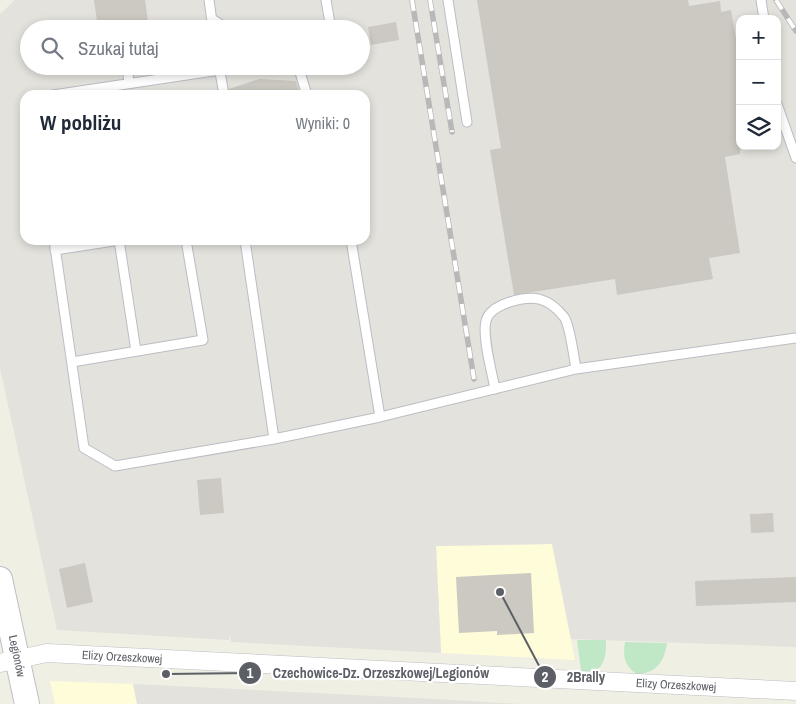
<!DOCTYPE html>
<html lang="pl">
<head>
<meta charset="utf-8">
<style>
  :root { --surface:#fff; --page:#f2f2f3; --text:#1f2937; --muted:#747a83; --line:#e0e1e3 }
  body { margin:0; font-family:"Archivo Narrow",sans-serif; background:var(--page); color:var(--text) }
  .controls { position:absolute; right:15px; top:15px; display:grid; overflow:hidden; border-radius:10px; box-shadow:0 2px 8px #0003 }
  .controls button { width:45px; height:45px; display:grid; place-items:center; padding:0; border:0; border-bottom:1px solid var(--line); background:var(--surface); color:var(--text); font:25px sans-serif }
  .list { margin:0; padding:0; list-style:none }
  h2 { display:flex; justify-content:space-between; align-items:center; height:65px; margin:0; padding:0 20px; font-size:21px }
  h2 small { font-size:16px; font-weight:400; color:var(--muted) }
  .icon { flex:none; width:28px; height:28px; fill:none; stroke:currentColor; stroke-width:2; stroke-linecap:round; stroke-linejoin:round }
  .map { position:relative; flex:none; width:796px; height:704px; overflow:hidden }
  .search { position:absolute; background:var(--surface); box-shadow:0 2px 8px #0003; left:20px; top:20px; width:350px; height:55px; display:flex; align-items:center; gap:12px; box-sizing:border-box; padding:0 18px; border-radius:28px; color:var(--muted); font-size:19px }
  .panel { position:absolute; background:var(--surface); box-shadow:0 2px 8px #0003; left:20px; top:90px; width:350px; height:155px; border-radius:15px }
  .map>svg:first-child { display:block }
  .commercial { fill:#fffcda }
  .industrial { fill:#e3e2dc; fill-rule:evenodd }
  .green { fill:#c0e8c6 }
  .building { fill:#cbc9c1 }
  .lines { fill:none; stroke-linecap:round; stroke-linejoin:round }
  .lane-casing { stroke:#bcbdc4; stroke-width:11 }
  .street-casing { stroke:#bcbdc4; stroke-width:19 }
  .secondary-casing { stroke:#bdbfc6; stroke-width:26 }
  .lane { stroke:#fff; stroke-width:9 }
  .street { stroke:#fff; stroke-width:18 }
  .secondary { stroke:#fff; stroke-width:24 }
  .rail-casing { stroke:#b8b8b9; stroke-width:5.5 }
  .rail { stroke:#fff; stroke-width:4; stroke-dasharray:11; stroke-linecap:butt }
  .labels { text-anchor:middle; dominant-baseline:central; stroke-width:4.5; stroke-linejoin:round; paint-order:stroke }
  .street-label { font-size:12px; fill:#5c5f66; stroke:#fff }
  .leader { fill:none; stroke:#5c5f66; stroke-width:2 }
  .callout-dot { fill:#5c5f66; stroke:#fff; stroke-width:2 }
  .mark-label { font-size:15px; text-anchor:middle; font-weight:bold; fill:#fff }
  .callout-label { font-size:14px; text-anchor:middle; font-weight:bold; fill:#5c5f66; stroke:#fff; stroke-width:4.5; stroke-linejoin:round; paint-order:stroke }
</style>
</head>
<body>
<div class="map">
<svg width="796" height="704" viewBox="0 0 796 704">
  <rect width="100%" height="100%" fill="#f0efe4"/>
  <path class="commercial" d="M552,544L575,660L441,653L436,546Z
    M50,681L133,684L137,704H55Z"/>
  <path class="industrial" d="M15,0H796V647L571,639L552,544L436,546L441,653L231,642L230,634L229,640L57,630L0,368V14ZM740,19H777V146H740ZM29,29H361V66H29ZM25,95H365V240H25Z
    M133,684L437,699L520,704H137Z"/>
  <path class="green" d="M577,640H606C606,653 606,663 596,671H581Z
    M625,642L667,643C664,662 657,673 637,674C624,666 623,656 625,642Z"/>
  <path class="building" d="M94,0H145L149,29H98Z
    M477,0H688L689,6L720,1L721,12L731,10L740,62V154L725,157L740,253L709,258L713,279L617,295L615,279L514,295L490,150L501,148Z
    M396,22L399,40L371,45L368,27Z
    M259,79L296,81L300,95H230L229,89Z
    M221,478L224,513L200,515L197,480Z
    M773,513L774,532L751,533L750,514Z
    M85,563L93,602L67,608L59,569Z
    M531,573L534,633L497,635V631L459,633L456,577Z
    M796,577V602L696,606L695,581Z"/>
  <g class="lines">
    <defs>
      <path id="lane" d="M209,0L213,29
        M326,0L331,29
        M448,0L467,122
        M761,0L764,19
        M212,19L228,29
        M127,66L129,83
        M219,66L224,95
        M298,66L307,95
        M53,95L220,70
        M777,104L796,158
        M54,240L84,448L115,466L274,439L380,417L576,369L796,338
        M119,240L136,351
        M245,240L274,439
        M351,240L380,417
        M55,250L120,240
        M72,362L203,340L186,240
        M495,389C492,372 482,337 486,321C490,304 524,296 539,299C550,302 557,308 564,317C570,325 574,358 576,369"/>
      <path id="street" d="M0,663L47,653L796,691"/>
      <path id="secondary" d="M0,579L27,704"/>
    </defs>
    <use href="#lane" class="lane-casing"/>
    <use href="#street" class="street-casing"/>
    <use href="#secondary" class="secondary-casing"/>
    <use href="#lane" class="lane"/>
    <use href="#street" class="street"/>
    <use href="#secondary" class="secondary"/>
    <defs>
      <path id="rail" d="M412,0L474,379
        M430,0L452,132
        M776,0L796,31"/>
    </defs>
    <use href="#rail" class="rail-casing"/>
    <use href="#rail" class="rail"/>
  </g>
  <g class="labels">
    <g class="street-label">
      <text transform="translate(17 656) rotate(78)">Legionów</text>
      <text transform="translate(122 657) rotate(3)">Elizy Orzeszkowej</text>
      <text transform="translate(676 685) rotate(3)">Elizy Orzeszkowej</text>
    </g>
  </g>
  <path class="leader" d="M166 674L250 673M500 592L545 677"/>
  <g class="callout-dot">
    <circle cx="166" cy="674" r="5"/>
    <circle cx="500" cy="592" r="5"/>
    <circle cx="250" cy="673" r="12"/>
    <circle cx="545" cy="677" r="12"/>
  </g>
  <g class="mark-label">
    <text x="250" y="678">1</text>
    <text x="545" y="682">2</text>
  </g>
  <g class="callout-label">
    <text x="381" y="678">Czechowice-Dz. Orzeszkowej/Legionów</text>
    <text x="586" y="682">2Brally</text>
  </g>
</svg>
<div class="controls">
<button>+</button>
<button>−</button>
<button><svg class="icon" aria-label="layers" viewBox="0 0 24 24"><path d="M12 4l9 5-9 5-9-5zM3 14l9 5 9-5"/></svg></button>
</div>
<div class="search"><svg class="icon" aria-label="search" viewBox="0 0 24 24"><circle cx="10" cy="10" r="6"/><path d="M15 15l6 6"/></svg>Szukaj tutaj</div>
<section class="panel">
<h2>W pobliżu<small>Wyniki: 0</small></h2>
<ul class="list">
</ul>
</section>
</div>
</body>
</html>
